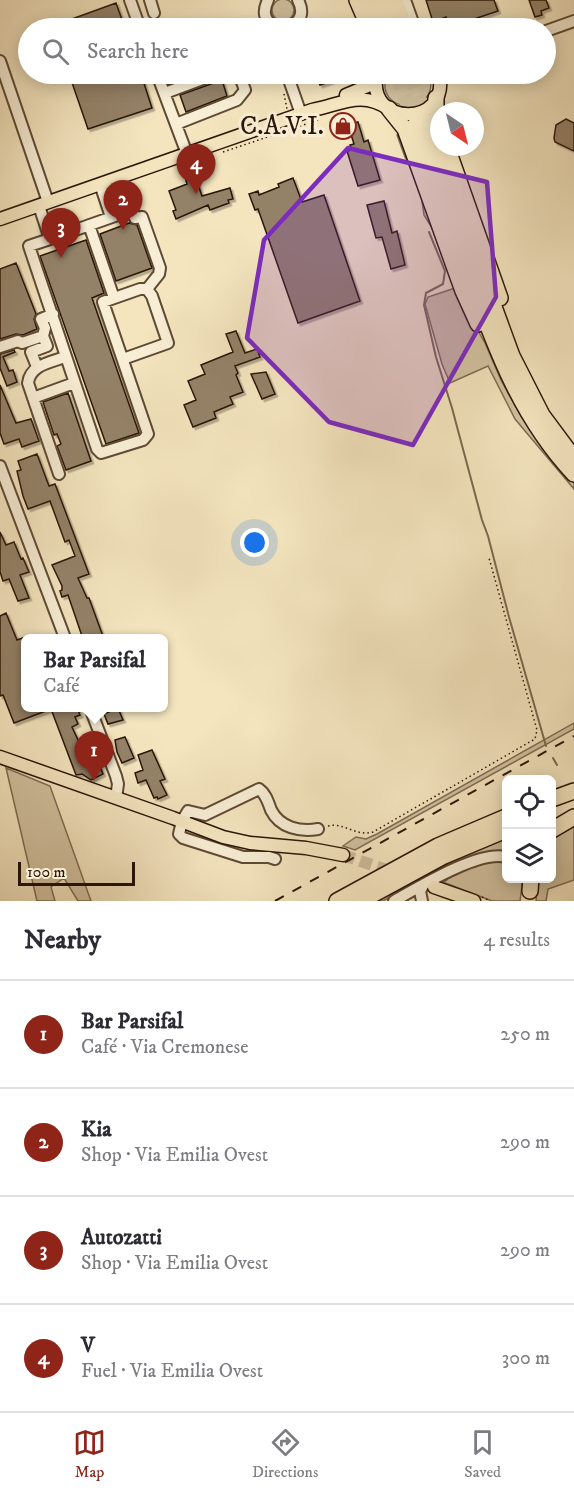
<!DOCTYPE html>
<html lang="en">
<head>
<meta charset="utf-8">
<style>
  :root { --surface:#fff; --page:#f2f2f3; --text:#2b2b33; --muted:#7c7c81; --line:#e1e1e2; --accent:#8f2418 }
  body { margin:0; font-family:"IM FELL DW Pica",serif; background:var(--page); color:var(--text) }
  .controls { position:absolute; right:18px; bottom:18px; display:grid; overflow:hidden; border-radius:9px; box-shadow:0 3px 15px #0003 }
  .controls button { width:54px; height:54px; display:grid; place-items:center; padding:0; border:0; border-bottom:2px solid var(--line); background:var(--surface); color:var(--text); font:30px sans-serif }
  .compass { position:absolute; left:430px; top:102px; width:54px; height:54px; border-radius:50%; background:var(--surface); box-shadow:0 3px 15px #0003; rotate:145deg }
  .scale { position:absolute; left:18px; bottom:15px; width:117px; box-sizing:border-box; padding-left:6px; border:3px solid #2c1607; border-top:0; font-size:16px; line-height:21px; white-space:nowrap; color:#2c1607; -webkit-text-stroke:4px #f8eed5; paint-order:stroke }
  .you { position:absolute; left:255px; top:543px; width:21px; height:21px; margin:-15px; border:4px solid #fff; border-radius:50%; background:#1a73e8; box-shadow:0 0 0 9px #1a73e833 }
  .badge { display:grid; place-items:center; width:39px; height:39px; border-radius:50%; background:var(--accent); color:#fff; font-size:20px; font-weight:700 }
  .pin { position:absolute; translate:-50% -50px; filter:drop-shadow(0 2px 3px #0008) }
  .pin::after { content:''; position:absolute; top:32px; width:21px; height:18px; background:inherit; clip-path:polygon(0 0,100% 0,50% 100%) }
  .popup { position:absolute; left:21px; top:634px; width:147px; height:78px; box-sizing:border-box; display:grid; place-content:center; border-radius:9px; background:var(--surface); filter:drop-shadow(0 2px 4px #0005); font-size:20px; white-space:nowrap; color:var(--muted) }
  .popup b { font-size:22px; color:var(--text) }
  .popup::after { content:''; position:absolute; left:50%; top:100%; margin-left:-12px; border:12px solid transparent; border-top-color:var(--surface) }
  .list { margin:0; padding:0; list-style:none }
  h2 { display:flex; justify-content:space-between; align-items:center; height:78px; margin:0; padding:0 24px; font-size:26px }
  h2 small { font-size:20px; font-weight:400; color:var(--muted) }
  .list li { display:grid; grid-template-columns:39px 1fr auto; gap:18px; align-items:center; box-sizing:border-box; height:108px; padding:0 24px; border-top:2px solid var(--line) }
  .list b { display:block; font-size:22px; white-space:nowrap }
  .list p { margin:0; font-size:20px; white-space:nowrap; color:var(--muted) }
  .list em { font-size:20px; font-style:normal; color:var(--muted) }
  .icon { flex:none; width:33px; height:33px; fill:none; stroke:currentColor; stroke-width:2; stroke-linecap:round; stroke-linejoin:round }
  .map { position:relative; flex:none; width:574px; height:901px; overflow:hidden }
  .search { position:absolute; background:var(--surface); box-shadow:0 3px 15px #0003; left:18px; right:18px; top:18px; height:66px; display:flex; align-items:center; gap:15px; box-sizing:border-box; padding:0 21px; border-radius:33px; color:var(--muted); font-size:22px }
  .sheet { height:510px; background:var(--surface) }
  nav { display:flex; justify-content:space-around; align-items:center; box-sizing:border-box; height:84px; border-top:2px solid var(--line); background:var(--surface); font-size:16px; color:var(--muted) }
  nav a { display:grid; justify-items:center; gap:3px }
  nav .on { color:var(--accent) }
  .map>svg:first-child { display:block }
  .green { fill:#d2c2a0; stroke:#7f6c54; stroke-width:1.5 }
  .lines { fill:none; stroke-linecap:round; stroke-linejoin:round }
  .stream { stroke:#7b6850; stroke-width:2 }
  .building { fill:#948267; stroke:#2c1607; stroke-width:1.5; filter:url(#shadow) }
  .major-tunnel { stroke:#ccbc9a; stroke-width:12; stroke-dasharray:12 6; stroke-linecap:butt }
  .highway-tunnel { stroke:#ccbc9a; stroke-width:15; stroke-dasharray:15 8; stroke-linecap:butt }
  .minor-casing { stroke:#5e4a35; stroke-width:14 }
  .major-casing { stroke:#2c1607; stroke-width:15 }
  .highway-casing { stroke:#2c1607; stroke-width:18 }
  .path { stroke:#2c1607; stroke-width:1.5; stroke-dasharray:1.5 3; stroke-linecap:butt }
  .minor { stroke:#f8eed5; stroke-width:10 }
  .major { stroke:#f4e5bf; stroke-width:12 }
  .highway { stroke:#f4e5bf; stroke-width:15 }
  .rail { stroke:#2c1607; stroke-width:2; stroke-dasharray:10 10; stroke-linecap:butt }
  .marked { fill:#7b2cbf; fill-opacity:0.2; stroke:#7b2cbf; stroke-width:4.5; stroke-linejoin:round }
  .labels { text-anchor:middle; dominant-baseline:central; stroke-width:6; stroke-linejoin:round; paint-order:stroke }
  .poi-label { font-size:26px; fill:#2c1607; stroke:#f8eed5; text-anchor:end }
</style>
</head>
<body>
<div class="map">
<svg width="574" height="901" viewBox="0 0 574 901">
  <defs>
    <filter id="shadow"><feDropShadow dx="2.5" dy="2.5" stdDeviation="0" flood-color="#0004"/></filter>
  </defs>
  <rect width="100%" height="100%" fill="#f4e5bf"/>
  <filter id="stains"><feTurbulence type="fractalNoise" baseFrequency=".00333" numOctaves="4"/><feColorMatrix values="0 0 0 0 .2 0 0 0 0 .09 0 0 0 0 .02 0 0 0 .5 -.17"/></filter>
  <radialGradient id="worn" r=".72"><stop offset=".6" stop-color="#630" stop-opacity="0"/><stop offset="1" stop-color="#630" stop-opacity=".3"/></radialGradient>
  <path class="green" d="M272 10a11 11 0 1 1 22 0a11 11 0 1 1-22 0Z
    M387,74H429C443,116 372,116 387,74Z
    M400,133L469,315L485,343L501,380L521,416L550,455L574,483V489L515,419L488,366L450,383L442,364L425,304L428,297L455,288L432,228L424,215L420,187L405,157L397,135Z
    M574,723V729L355,850L343,846L356,837L366,839L377,834Z
    M6,768L50,786L91,901H78L64,878L51,887L55,901H37Z
    M574,823V880L548,889L546,901H536L538,879L552,878V839Z
    M506,837V852L494,851L405,888L383,901H377L445,864Z
    M491,859L506,861V878L523,879L520,901H492L443,882L447,880V878Z"/>
  <g class="lines">
    <path class="stream" d="M429,232L445,271L443,284L426,293L424,305L436,357L452,408L482,520L488,536L509,617L546,746
      M553,758L557,765"/>
  </g>
  <path class="building" d="M426,0H494L498,11L450,27L446,17L433,22Z
    M529,0H546L549,8L541,11L542,15L535,17Z
    M116,3L125,28H47Z
    M69,74H141L152,108L88,129Z
    M316,74H350V75L320,85Z
    M222,80L227,96L186,112L180,95Z
    M566,119L574,123V151L555,142L554,138L556,125Z
    M358,122L364,142L368,140L380,180L358,186L347,151L352,150L350,145L354,144L348,125Z
    M191,164L202,196L230,188L233,199L228,200L229,203L210,210L208,205L176,219L173,211L176,210L169,191L187,184L182,167Z
    M293,178L302,202L324,195L360,301L298,323L258,209L255,210L249,194L258,191L259,195L279,187L278,184Z
    M384,201L392,233L397,231L405,265L391,269L382,237L376,238L367,205Z
    M129,223L137,225L152,268L116,281L100,234Z
    M86,240L104,293L92,298L139,433L106,444L40,256Z
    M16,263L36,314L34,319L37,329L23,335L16,334L0,339V269Z
    M236,331L245,353L257,349L260,357L235,366L238,373L236,375L243,392L230,397L233,404L214,412L216,418L193,427L184,405L196,400L188,381L205,374L201,365L233,352L226,334Z
    M14,350L15,352L3,357L9,371L13,370L17,382L7,386L0,368V354Z
    M266,372L275,394L262,399L251,374Z
    M0,385L16,423L31,419L39,441L22,447L19,439L4,444L0,433Z
    M68,393L91,461L66,470L57,446L61,444L57,434L54,435L43,402Z
    M37,454L49,486L55,484L89,574L78,578L87,598H89L104,639H83L68,595L62,597L60,591L62,590V586L52,565L75,556L69,540L65,542L50,501L28,509L23,496L17,471L21,470L18,461Z
    M0,532L6,545L14,542L21,559L23,558L29,572L20,575L29,598L18,601L9,579L3,581L0,572Z
    M6,613L17,640L25,637V708H77L80,715L75,717L78,724L72,727L79,742L88,739L103,774L91,780L82,774L76,775L51,709L14,723L3,695L0,696V616Z
    M118,708L123,720L108,724L104,714Z
    M125,737L134,758L122,763L117,752L115,740Z
    M152,750L165,779L160,781L167,795L158,799L157,797L154,798L146,780L138,783L135,773L143,770L138,755Z"/>
  <g class="lines">
    <path class="major-tunnel" d="M343,855L433,886"/>
    <path class="highway-tunnel" d="M397,74L415,125
      M410,74L426,121"/>
    <defs>
      <path id="minor" d="M130,0L140,28
        M150,0L154,13
        M268,0C250,37 316,35 298,0
        M405,0L415,28
        M546,31L574,21
        M0,61L48,202
        M157,74L187,154
        M287,74L301,114
        M165,93L216,74
        M176,124L237,100L245,90L239,74
        M100,184L111,217
        M39,206L50,239L132,210L135,218L142,217L160,268L159,274L147,289
        M89,225L114,298
        M50,239L29,246L97,449L101,453L143,440L148,434L103,302L140,289H147L152,296L168,343L123,359
        M43,336L45,328L41,319L53,314
        M0,347L18,341L22,343L43,336L47,346L31,352L37,367
        M33,398L74,383
        M0,466L65,638
        M59,474L28,383C30,365 51,362 65,357
        M90,708L116,776L118,784L116,798
        M275,859L269,857H243L183,838L179,834L182,821L188,811L205,815L259,789C266,794 268,802 271,810C280,828 300,832 318,829
        M394,901C419,887 479,850 506,857
        M422,901L420,891L424,884"/>
      <path id="major" d="M377,74C365,127 451,128 439,74
        M346,95L370,85L377,74
        M0,219L312,110C342,104 362,90 389,109
        M0,757L173,818L223,837L250,843L306,848L343,855
        M434,887L474,901"/>
      <path id="highway" d="M357,0L369,28
        M371,0L381,28
        M383,0L393,28
        M395,0L405,28
        M436,98V109L439,124
        M389,109L405,129L463,291L478,324
        M426,121L512,356L542,415L574,458
        M415,125C434,176 452,229 471,281C496,350 522,419 574,474
        M447,147L500,298
        M552,799L574,791
        M552,830L574,817
        M530,891L531,878
        M337,901L438,846L506,817
        M361,901L444,856L506,830"/>
    </defs>
    <use href="#minor" class="minor-casing"/>
    <use href="#major" class="major-casing"/>
    <use href="#highway" class="highway-casing"/>
    <path class="path" d="M449,82L456,74
      M284,94L287,109
      M223,152L318,120
      M328,826C344,822 356,837 373,832L535,739L537,730L489,558
      M482,897L490,901"/>
    <use href="#minor" class="minor"/>
    <use href="#major" class="major"/>
    <use href="#highway" class="highway"/>
    <path class="rail" d="M275,901L574,736"/>
  </g>
  <path class="marked" d="M348,148L487,182L496,297L413,445L329,422L247,338L264,240Z"/>
  <defs>
    <symbol id="shop-ring" viewBox="-11 -11 22 22"><circle r="9.5" fill="#f8eed5" stroke="#8f2418" stroke-width="1.5"/><path d="M-5-2.5h2.3a2.7 3.5 0 0 1 5.4 0H5L5.5 6h-11ZM-1.5-2.5h3a1.5 2.3 0 0 0-3 0Z" fill="#8f2418"/></symbol>
  </defs>
  <g fill-rule="evenodd">
    <use href="#shop-ring" x="328" y="111" width="30" height="30"/>
  </g>
  <g class="labels">
    <g class="poi-label">
      <text x="324" y="126">C.A.V.I.</text>
    </g>
  </g>
  <rect width="100%" height="100%" filter="url(#stains)"/>
  <rect width="100%" height="100%" fill="url(#worn)"/>
</svg>
<div class="controls">
<button><svg class="icon" aria-label="locate" viewBox="0 0 24 24"><circle cx="12" cy="12" r="6"/><path d="M12 2v4M12 18v4M2 12h4M18 12h4"/></svg></button>
<button><svg class="icon" aria-label="layers" viewBox="0 0 24 24"><path d="M12 4l9 5-9 5-9-5zM3 14l9 5 9-5"/></svg></button>
</div>
<svg class="compass" viewBox="-18 -18 36 36"><path d="M0-13l5 13h-10z" fill="#e53935"/><path d="M0 13l5-13h-10z" fill="#7c7c81"/></svg>
<div class="scale">100 m</div>
<div class="you"></div>
<div class="pin badge" style="left:94px;top:781px">1</div>
<div class="popup"><b>Bar Parsifal</b>Café</div>
<div class="pin badge" style="left:123px;top:230px">2</div>
<div class="pin badge" style="left:61px;top:258px">3</div>
<div class="pin badge" style="left:196px;top:194px">4</div>
<div class="search"><svg class="icon" aria-label="search" viewBox="0 0 24 24"><circle cx="10" cy="10" r="6"/><path d="M15 15l6 6"/></svg>Search here</div>
</div>
<section class="sheet">
<h2>Nearby<small>4 results</small></h2>
<ul class="list">
<li><span class="badge">1</span><div><b>Bar Parsifal</b><p>Café · Via Cremonese</p></div><em>250 m</em></li>
<li><span class="badge">2</span><div><b>Kia</b><p>Shop · Via Emilia Ovest</p></div><em>290 m</em></li>
<li><span class="badge">3</span><div><b>Autozatti</b><p>Shop · Via Emilia Ovest</p></div><em>290 m</em></li>
<li><span class="badge">4</span><div><b>V</b><p>Fuel · Via Emilia Ovest</p></div><em>300 m</em></li>
</ul>
</section>
<nav>
<a class="on"><svg class="icon" aria-label="map" viewBox="0 0 24 24"><path d="M3 6l6-2 6 2 6-2v14l-6 2-6-2-6 2zM9 4v14M15 6v14"/></svg>Map</a>
<a><svg class="icon" aria-label="directions" viewBox="0 0 24 24"><path d="M12 3l9 9-9 9-9-9zM9 14v-3h6M13 9l2 2-2 2"/></svg>Directions</a>
<a><svg class="icon" aria-label="saved" viewBox="0 0 24 24"><path d="M7 4h10v16l-5-4-5 4z"/></svg>Saved</a>
</nav>
</body>
</html>
